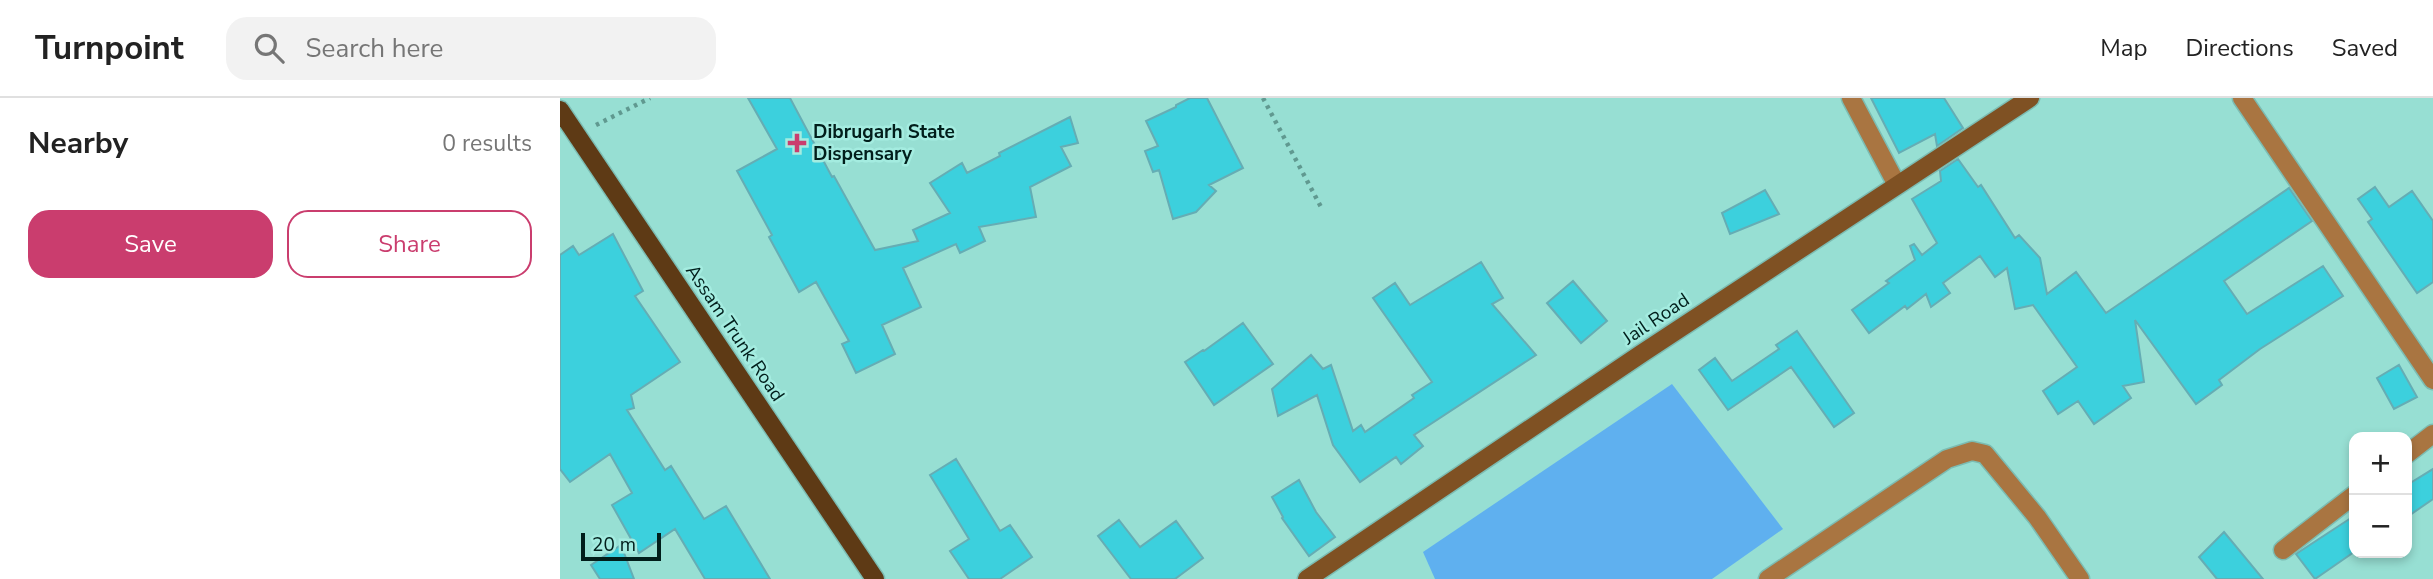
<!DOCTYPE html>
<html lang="en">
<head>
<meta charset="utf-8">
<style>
  :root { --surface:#fff; --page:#f2f2f2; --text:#222; --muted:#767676; --line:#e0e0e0; --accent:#ca3d6e }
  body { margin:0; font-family:"Nunito Sans",sans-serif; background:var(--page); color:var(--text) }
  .controls { position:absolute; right:21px; bottom:21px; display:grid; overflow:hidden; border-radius:14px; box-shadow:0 4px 10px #0003 }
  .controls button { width:63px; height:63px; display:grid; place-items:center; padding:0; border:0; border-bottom:2px solid var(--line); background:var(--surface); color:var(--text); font:35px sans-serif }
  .scale { position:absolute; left:21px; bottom:18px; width:80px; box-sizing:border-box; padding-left:7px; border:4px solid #011e1b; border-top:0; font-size:19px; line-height:24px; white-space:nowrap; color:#011e1b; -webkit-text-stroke:5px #a4ece0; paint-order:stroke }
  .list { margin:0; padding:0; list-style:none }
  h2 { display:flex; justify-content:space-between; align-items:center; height:91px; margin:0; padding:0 28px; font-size:30px }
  h2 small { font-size:23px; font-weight:400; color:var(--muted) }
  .actions { display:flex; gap:14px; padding:21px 28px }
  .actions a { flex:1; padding:16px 0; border:2px solid var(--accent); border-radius:21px; text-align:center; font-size:24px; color:var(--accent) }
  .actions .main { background:var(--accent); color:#fff }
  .icon { flex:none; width:38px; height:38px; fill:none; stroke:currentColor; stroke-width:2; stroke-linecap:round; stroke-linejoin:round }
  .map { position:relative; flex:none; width:1873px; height:481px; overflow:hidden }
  header { display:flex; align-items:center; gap:42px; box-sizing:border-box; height:98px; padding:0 35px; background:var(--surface); border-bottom:2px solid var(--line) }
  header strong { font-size:33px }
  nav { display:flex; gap:38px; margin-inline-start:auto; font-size:24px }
  .search { width:490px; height:63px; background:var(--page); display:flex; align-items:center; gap:18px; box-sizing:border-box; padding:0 24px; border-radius:21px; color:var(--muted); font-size:26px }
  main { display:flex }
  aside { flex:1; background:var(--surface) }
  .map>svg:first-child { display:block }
  .water { fill:#5fb0ef }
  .building { fill:#3cd0dd; stroke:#65adb4; stroke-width:2 }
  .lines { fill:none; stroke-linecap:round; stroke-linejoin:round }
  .street-casing { stroke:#7cbcb2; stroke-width:21 }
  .secondary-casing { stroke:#7cbcb2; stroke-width:21 }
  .primary-casing { stroke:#7cbcb2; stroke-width:21 }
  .path { stroke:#609990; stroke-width:4.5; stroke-dasharray:3.5 5; stroke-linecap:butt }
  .street { stroke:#a97541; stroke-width:18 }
  .secondary { stroke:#7f5123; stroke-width:18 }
  .primary { stroke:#5e3a15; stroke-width:18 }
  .poi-dot { fill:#ca3d6e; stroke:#a4ece0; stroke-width:2.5 }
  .labels { text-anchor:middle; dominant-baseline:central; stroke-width:5; stroke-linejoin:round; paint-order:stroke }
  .poi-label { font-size:19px; font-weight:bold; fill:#011e1b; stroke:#a4ece0; text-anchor:start }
  .street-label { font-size:19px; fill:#011e1b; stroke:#a4ece0 }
</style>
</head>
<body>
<header>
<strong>Turnpoint</strong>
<div class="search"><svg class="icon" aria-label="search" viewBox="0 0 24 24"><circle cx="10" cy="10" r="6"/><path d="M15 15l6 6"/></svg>Search here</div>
<nav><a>Map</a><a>Directions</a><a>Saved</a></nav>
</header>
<main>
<aside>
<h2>Nearby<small>0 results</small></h2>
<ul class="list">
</ul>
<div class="actions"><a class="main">Save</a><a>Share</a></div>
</aside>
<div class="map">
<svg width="1873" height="481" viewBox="0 0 1873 481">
  <rect width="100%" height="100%" fill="#97dfd3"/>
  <path class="water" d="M1112,286L1223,431L1152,481H875L863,454Z"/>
  <path class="building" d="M188,0H230L272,79L274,78L315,152L358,143L353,132L390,115L370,85L402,65L407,75L440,58L439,55L510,19L518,45L501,49L511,68L470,89L476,119L419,129L425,143L400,155L396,146L343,170L361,209L322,227L335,256L296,275L282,246L289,243L256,184L239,194L209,139L212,137L177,73L217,51Z
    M630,0H647L683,70L649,87L656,93L636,114L613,121L599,72L593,74L585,53L598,48L586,23L616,9V7Z
    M1311,0H1384L1403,30L1377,48L1375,36L1339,55Z
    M1398,61L1418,89L1421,87L1455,140L1459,137L1480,160L1487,196L1516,174L1546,215L1729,90L1752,123L1664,183L1687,216L1763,168L1783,198L1700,251L1659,282L1662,287L1636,306L1575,222L1584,284L1563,288L1571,300L1534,326L1518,303L1498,316L1483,293L1517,269L1473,207L1455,211L1447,170L1435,179L1420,158L1383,185L1390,195L1371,209L1366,196L1347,211L1345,208L1309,235L1292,212L1329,185L1326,183L1355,162L1350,148L1354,146L1362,157L1377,145L1352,101L1381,83L1380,73Z
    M1815,89L1829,109L1852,93L1873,123V184L1857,195L1808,124L1812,121L1798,101Z
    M1205,92L1219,116L1170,136L1162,115Z
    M53,136L83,193L75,198L120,264L71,297L74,310L67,312L105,372L111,368L144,421L166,408L210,481H145L115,431L79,455L52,407L72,395L50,356L10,384L0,371V157L13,148L19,157Z
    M921,164L943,200L932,206L976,257L854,337L863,348L841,366L836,359L800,384L773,347L757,297L718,318L712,291L751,257L763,271L771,267L793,333L801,327L805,334L854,300L852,297L872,284L813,200L835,185L850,207Z
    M1013,183L1047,223L1021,245L987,205Z
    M683,225L713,266L654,307L625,264L643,252L644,253Z
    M1237,233L1294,315L1274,329L1231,269L1168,312L1139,272L1155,260L1172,283L1219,251L1216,247Z
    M1839,267L1857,299L1834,311L1817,280Z
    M396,361L440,433L450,427L472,459L440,481H409L390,453L409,441L370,377Z
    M1873,371V401L1847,419V387Z
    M739,382L756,414L775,439L749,458L722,420L723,419L712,399Z
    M1794,418V454L1755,481L1736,456Z
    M559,422L580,449L616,423L643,460L615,481H571L538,438Z
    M1664,434L1703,481H1657L1639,459Z
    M61,447L74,481H40L31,467Z"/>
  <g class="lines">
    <defs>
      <path id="street" d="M1291,0L1337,87
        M1682,0L1873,282
        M1847,356L1873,336
        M1723,452L1794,397
        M1208,481L1387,361L1412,353L1425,356L1477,419L1520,481"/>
      <path id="secondary" d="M747,481L1081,256L1470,0"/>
      <path id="primary" d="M0,12L315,481"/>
    </defs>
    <use href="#street" class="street-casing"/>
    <use href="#secondary" class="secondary-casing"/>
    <use href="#primary" class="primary-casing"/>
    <path class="path" d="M703,0L761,109
      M36,27L90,0"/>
    <use href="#street" class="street"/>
    <use href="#secondary" class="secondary"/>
    <use href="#primary" class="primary"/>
  </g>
  <path class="poi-dot" d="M233.5 34.5h7v7h7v7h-7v7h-7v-7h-7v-7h7z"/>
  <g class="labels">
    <g class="poi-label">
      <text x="253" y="34">Dibrugarh State<tspan x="253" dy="22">Dispensary</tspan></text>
    </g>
    <g class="street-label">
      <text transform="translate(1096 221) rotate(-34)">Jail Road</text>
      <text transform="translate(175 235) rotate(56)">Assam Trunk Road</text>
    </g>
  </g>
</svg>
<div class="controls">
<button>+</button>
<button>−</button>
</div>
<div class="scale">20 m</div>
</div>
</main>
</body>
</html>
